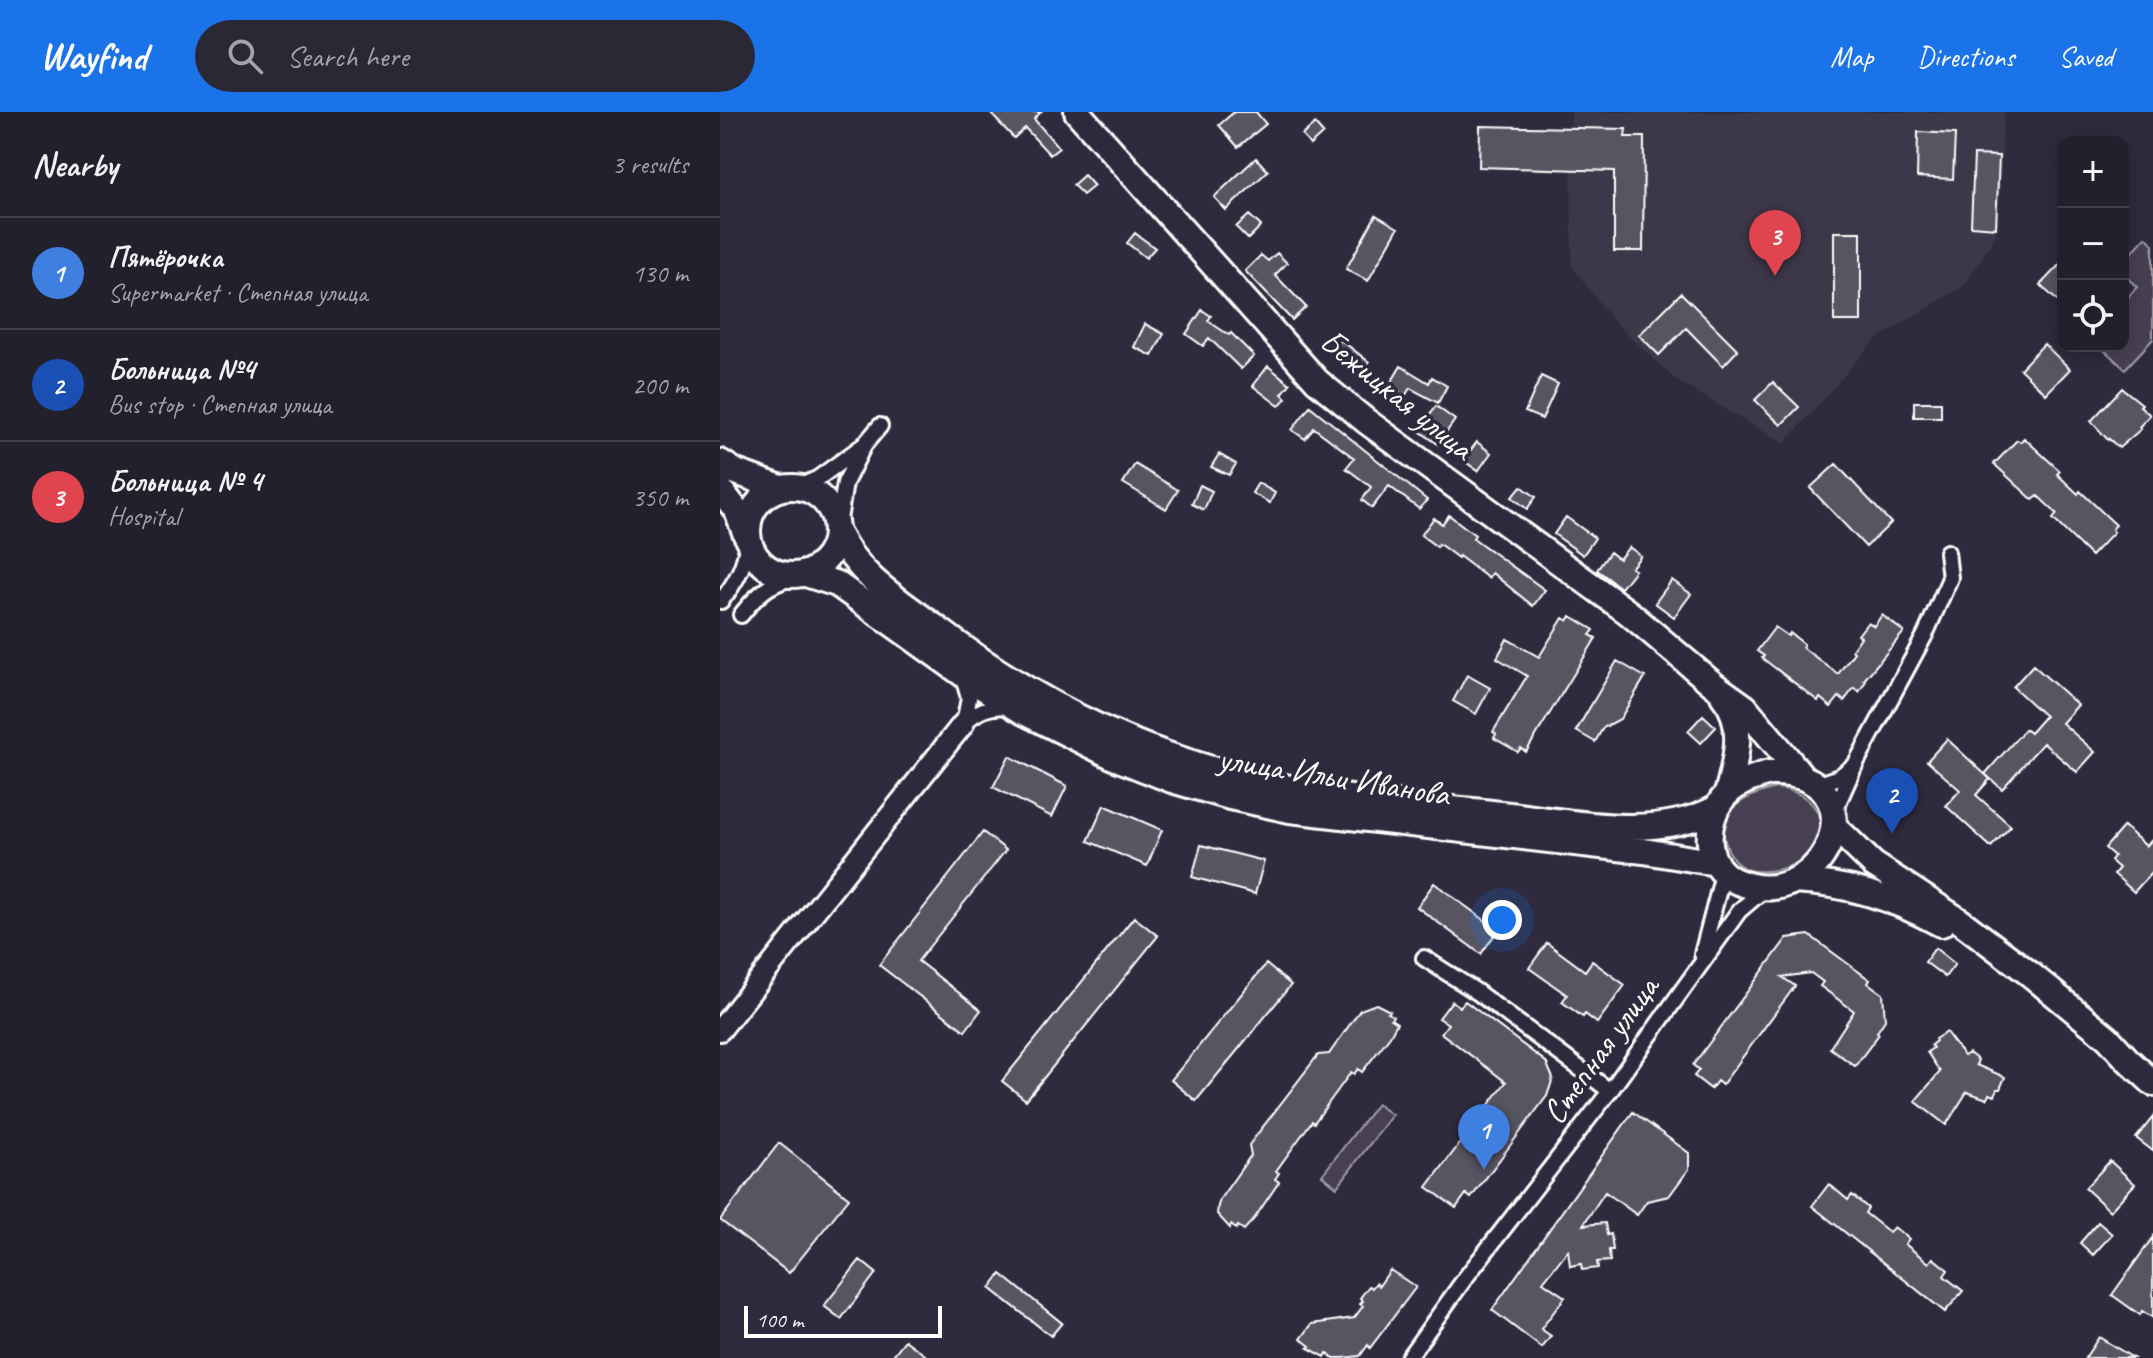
<!DOCTYPE html>
<html lang="en">
<head>
<meta charset="utf-8">
<style>
  :root { --surface:#23202e; --page:#2b2836; --text:#f1f3f6; --muted:#a3a3aa; --line:#403e4a; --accent:#1a73e8 }
  body { margin:0; font-family:Caveat,sans-serif; background:var(--page); color:var(--text) }
  .controls { position:absolute; right:24px; top:24px; display:grid; overflow:hidden; border-radius:16px; box-shadow:0 4px 20px #0003 }
  .controls button { width:72px; height:72px; display:grid; place-items:center; padding:0; border:0; border-bottom:2px solid var(--line); background:var(--surface); color:var(--text); font:40px sans-serif }
  .scale { position:absolute; left:24px; bottom:20px; width:198px; box-sizing:border-box; padding-left:8px; border:4px solid #fff; border-top:0; font-size:22px; line-height:28px; white-space:nowrap; color:#fff; -webkit-text-stroke:6px #2f2a3d; paint-order:stroke }
  .you { position:absolute; left:782px; top:808px; width:28px; height:28px; margin:-20px; border:6px solid #fff; border-radius:50%; background:#1a73e8; box-shadow:0 0 0 12px #1a73e833 }
  .badge { display:grid; place-items:center; width:52px; height:52px; border-radius:50%; background:var(--accent); color:#fff; font-size:26px; font-weight:700 }
  .pin { position:absolute; translate:-50% -66px; filter:drop-shadow(0 2px 4px #0008) }
  .pin::after { content:''; position:absolute; top:42px; width:28px; height:24px; background:inherit; clip-path:polygon(0 0,100% 0,50% 100%) }
  .list { margin:0; padding:0; list-style:none }
  h2 { display:flex; justify-content:space-between; align-items:center; height:104px; margin:0; padding:0 32px; font-size:34px }
  h2 small { font-size:26px; font-weight:400; color:var(--muted) }
  .list li { display:grid; grid-template-columns:52px 1fr auto; gap:24px; align-items:center; box-sizing:border-box; height:112px; padding:0 32px; border-top:2px solid var(--line) }
  .list b { display:block; font-size:30px; white-space:nowrap }
  .list p { margin:0; font-size:26px; white-space:nowrap; color:var(--muted) }
  .list em { font-size:26px; font-style:normal; color:var(--muted) }
  .icon { flex:none; width:44px; height:44px; fill:none; stroke:currentColor; stroke-width:2; stroke-linecap:round; stroke-linejoin:round }
  .map { position:relative; flex:none; width:1433px; height:1246px; overflow:hidden }
  header { display:flex; align-items:center; gap:48px; box-sizing:border-box; height:112px; padding:0 40px; background:var(--accent); color:#fff }
  header strong { font-size:38px }
  nav { display:flex; gap:44px; margin-inline-start:auto; font-size:28px }
  .search { width:560px; height:72px; background:var(--page); display:flex; align-items:center; gap:20px; box-sizing:border-box; padding:0 28px; border-radius:44px; color:var(--muted); font-size:30px }
  main { display:flex }
  aside { flex:1; background:var(--surface) }
  .map>svg:first-child { display:block }
  .built { fill:#3c3749 }
  .green { fill:#464152; stroke:#a2a0a8; stroke-width:2 }
  .building { fill:#595564; stroke:#fff; stroke-width:2 }
  .lines { fill:none; stroke-linecap:round; stroke-linejoin:round }
  .street-casing { stroke:#fff; stroke-width:20 }
  .secondary-casing { stroke:#fff; stroke-width:26 }
  .primary-casing { stroke:#fff; stroke-width:30 }
  .street { stroke:#2f2a3d; stroke-width:14 }
  .secondary { stroke:#2f2a3d; stroke-width:20 }
  .primary { stroke:#2f2a3d; stroke-width:24 }
  .labels { text-anchor:middle; dominant-baseline:central; stroke-width:7; stroke-linejoin:round; paint-order:stroke }
  .street-label { font-size:34px; fill:#fff; stroke:#2f2a3d }
</style>
</head>
<body>
<header>
<strong>Wayfind</strong>
<div class="search"><svg class="icon" aria-label="search" viewBox="0 0 24 24"><circle cx="10" cy="10" r="6"/><path d="M15 15l6 6"/></svg>Search here</div>
<nav><a>Map</a><a>Directions</a><a>Saved</a></nav>
</header>
<main>
<aside>
<h2>Nearby<small>3 results</small></h2>
<ul class="list">
<li><span class="badge" style="background:#3f7fe0">1</span><div><b>Пятёрочка</b><p>Supermarket · Степная улица</p></div><em>130 m</em></li>
<li><span class="badge" style="background:#1a4fb4">2</span><div><b>Больница №4</b><p>Bus stop · Степная улица</p></div><em>200 m</em></li>
<li><span class="badge" style="background:#e0444e">3</span><div><b>Больница № 4</b><p>Hospital</p></div><em>350 m</em></li>
</ul>
</aside>
<div class="map">
<svg width="1433" height="1246" viewBox="0 0 1433 1246">
  <rect width="100%" height="100%" fill="#2f2a3d"/>
  <filter id="ink" filterUnits="userSpaceOnUse"><feTurbulence type="fractalNoise" baseFrequency=".0125" numOctaves="2"/><feDisplacementMap in="SourceGraphic" scale="16" xChannelSelector="R" yChannelSelector="G"/><feConvolveMatrix kernelMatrix="1 2 1 2 8 2 1 2 1" color-interpolation-filters="sRGB"/></filter>
  <g filter="url(#ink)">
    <path class="built" d="M851,0H1284L1278,113L1273,128L1245,173L1155,228L1064,332L956,268L893,209L852,154Z"/>
    <path class="green" d="M1426,125L1433,132V227L1405,257L1384,238L1387,234H1403V191L1417,175L1403,162V150Z
      M1056,676C1122,683 1110,755 1047,759C1037,760 1026,759 1018,752C1010,744 1006,735 1004,725C999,694 1032,682 1056,676Z
      M657,992L672,1003L617,1075L602,1063Z"/>
    <path class="building" d="M269,0H321L314,7L339,36L330,43L305,16L294,26Z
      M514,0H536L546,12L518,35L499,13Z
      M595,12L603,21L590,33L582,23Z
      M760,14L906,17L905,25H924L923,139H894V59L759,55Z
      M1198,20L1235,22L1233,67L1197,65Z
      M1254,43L1279,44L1276,116L1251,114Z
      M536,46L548,59L506,98L494,85Z
      M364,63L374,74L363,83L353,73Z
      M529,103L541,114L528,127L516,115Z
      M656,103L678,116L648,169L626,157Z
      M1114,120H1141V209H1114Z
      M415,121L435,136L426,146L407,131Z
      M557,141L567,151L555,163L586,195L572,208L525,159L541,143L548,149Z
      M1343,149V194L1320,173Z
      M961,181L1018,238L1003,254L966,216L939,243L919,223Z
      M482,198L491,204L488,209L509,223L511,221L534,244L521,257L489,226L483,234L466,222Z
      M425,212L444,222L432,244L414,235Z
      M621,228L649,250L640,262L611,240Z
      M1324,232L1350,257L1326,282L1300,257Z
      M548,254L570,272L562,282L566,286L559,294L533,274Z
      M681,254L709,271L712,265L727,274L718,291L690,276L685,284L669,274Z
      M821,264L838,272L822,307L805,300Z
      M1053,270L1079,295L1061,313L1035,288Z
      M1402,276L1422,292L1420,294L1430,303L1419,315L1421,317L1399,336L1389,327L1388,328L1371,309Z
      M1194,290H1221V305H1194Z
      M590,294L707,388L699,397L669,374L652,396L642,388L651,375L626,356L634,346L594,316L585,327L572,318Z
      M716,294L735,308L718,332L698,318Z
      M1304,326L1340,359L1337,362L1358,382L1360,379L1396,413L1392,417L1394,420L1371,444L1333,407L1337,402L1318,384L1313,388L1274,352L1297,328L1300,330Z
      M757,330L771,341L758,359L743,348Z
      M499,342L516,352L509,363L491,355Z
      M415,352L458,378L446,397L403,371Z
      M1116,352L1171,411L1146,435L1090,376Z
      M538,371L555,381L550,391L532,381Z
      M480,373L492,379L484,398L472,392Z
      M801,374L816,385L807,397L792,385Z
      M729,403L755,423L753,426L825,478L813,494L772,461L768,466L739,444L738,446L719,432L717,435L701,423L714,406L722,412Z
      M846,405L875,426L863,443L834,422Z
      M909,435L921,444L911,456L915,458L901,476L877,458L890,440L899,447Z
      M952,468L971,482L954,505L935,491Z
      M1162,503L1184,520L1144,568L1146,569L1139,580L1134,576L1124,589L1119,585L1111,595L1100,586L1098,589L1042,546L1044,544L1037,539L1055,515L1068,524L1070,521L1084,532L1082,535L1118,562L1134,540L1132,538L1141,525L1138,523L1148,510L1154,514Z
      M851,504L874,518L870,523L876,526L806,640L801,636L798,640L774,626L776,622L773,620L807,564L777,546L787,527L819,545L843,506L848,509Z
      M897,549L925,565L900,607L883,616L875,630L856,619Z
      M1313,553L1358,593L1342,611L1375,640L1357,660L1323,631L1282,677L1265,662L1305,617L1310,621L1325,604L1293,575Z
      M747,563L770,576L756,602L733,589Z
      M983,603L996,615L981,631L968,619Z
      M1227,627L1270,667L1256,683L1291,714L1271,735L1226,694L1240,678L1207,649Z
      M289,644L347,674L332,705L273,675Z
      M384,693L442,718L427,754L368,729Z
      M1404,714L1426,734L1433,727V759L1414,780L1394,762L1399,756L1391,749L1394,744L1385,736Z
      M263,720L286,738L198,849L261,898L245,919L159,853Z
      M481,733L544,749L535,782L472,765Z
      M714,771L778,818L761,842L697,795Z
      M414,805L438,824L306,988L282,969Z
      M1089,823L1150,868L1148,871L1163,882L1165,908L1157,920L1159,922L1135,954L1110,936L1134,899L1100,874L1103,870L1091,861L1062,865L1075,874L1002,973L997,969L991,977L974,964L979,958L973,953L1067,826Z
      M827,831L865,859L872,849L905,873L877,911L865,902L863,905L842,890L847,883L809,856Z
      M1215,836L1235,852L1225,865L1205,850Z
      M546,852L571,873L476,989L451,968Z
      M732,889L740,895L745,889L826,950L833,966L827,984L751,1086L746,1082L736,1096L707,1075L786,970L721,921L728,912L719,906Z
      M656,892L670,899L668,901L673,904L671,907L677,911L670,924L642,960L638,957L634,962L631,960L594,1011L592,1009L556,1059L559,1061L555,1067L559,1070L534,1107L524,1118L518,1114L516,1117L511,1113L510,1116L497,1102L498,1094L500,1087L531,1043L529,1033L598,943L609,942L640,898Z
      M1226,920L1244,944L1249,941L1258,948L1256,953L1285,965L1280,977H1277L1275,984L1269,982L1267,987L1247,980L1226,1013L1195,989L1220,960L1207,940L1213,936L1211,933L1216,929L1215,927Z
      M913,1000L969,1041V1057L949,1084L927,1089L917,1103L885,1080L863,1113L885,1111L887,1123L891,1122L893,1138H889L890,1149L877,1150L878,1156L862,1158L861,1152L850,1154L848,1138L823,1170L845,1185L821,1217L831,1224L822,1236L772,1198Z
      M1433,1005V1039L1416,1026Z
      M59,1031L129,1086L69,1161L0,1108Z
      M1390,1049L1415,1072L1390,1099L1365,1076Z
      M1109,1072L1128,1088L1132,1083L1148,1096L1145,1101L1169,1120L1174,1115L1189,1127L1185,1132L1209,1151L1213,1146L1228,1158L1224,1164L1243,1179L1225,1200L1092,1094Z
      M1378,1110L1392,1122L1373,1143L1360,1131Z
      M1433,1125V1206L1422,1199L1420,1203L1392,1183Z
      M140,1148L156,1161L121,1207L104,1194Z
      M670,1158L696,1175L650,1236L648,1233L640,1244L623,1246H613L607,1241L605,1245L588,1236L590,1234L581,1227L592,1212L634,1206L643,1194L640,1192L643,1189L640,1186L649,1174L652,1176L656,1171L659,1174Z
      M281,1162L342,1211L331,1224L270,1176Z
      M1379,1225L1413,1246H1365Z
      M185,1228L209,1246H171Z"/>
    <g class="lines">
      <defs>
        <path id="street" d="M144,333L160,314
          M79,375L97,367L144,333L125,371L117,420
          M1,489C16,470 25,454 28,429
          M21,503C42,476 53,470 86,462
          M242,562L249,586L244,612
          M243,612C257,598 270,594 289,594
          M1097,673L1119,665L1133,654
          M1114,700L1136,651L1205,523L1230,466L1227,440
          M982,842L1003,762
          M704,846L757,880L890,979
          M688,1246L746,1165L890,979L1019,799L1047,775"/>
        <path id="secondary" d="M0,918L243,612"/>
        <path id="primary" d="M357,0L597,269L646,309L909,501L994,573L1025,595L1082,664
          M0,350L16,360L61,376
          M28 419a44 44 0 1 1 88 0a44 44 0 1 1-88 0Z
          M0,377L17,399L26,423
          M117,420C139,465 176,486 215,515C325,599 434,649 570,676C639,690 711,694 781,702C848,709 932,730 995,697
          M86,462L117,472L254,570L302,599L394,645L452,668L510,685L570,698L924,739L996,751
          M1003,584C1027,611 1015,651 1007,682
          M1049,661C1164,658 1108,805 1018,770C982,756 983,708 1006,683C1018,670 1033,666 1049,661Z
          M1114,714L1153,752L1240,809L1310,862L1388,926L1407,947L1433,971
          M1073,769C1130,772 1171,785 1221,812"/>
      </defs>
      <use href="#street" class="street-casing"/>
      <use href="#secondary" class="secondary-casing"/>
      <use href="#primary" class="primary-casing"/>
      <use href="#street" class="street"/>
      <use href="#secondary" class="secondary"/>
      <use href="#primary" class="primary"/>
    </g>
  </g>
  <g class="labels">
    <g class="street-label">
      <text transform="translate(677 282) rotate(39)">Бежицкая улица</text>
      <text transform="translate(614 664) rotate(9)">улица Ильи Иванова</text>
      <text transform="translate(880 938) rotate(-54)">Степная улица</text>
    </g>
  </g>
</svg>
<div class="controls">
<button>+</button>
<button>−</button>
<button><svg class="icon" aria-label="locate" viewBox="0 0 24 24"><circle cx="12" cy="12" r="6"/><path d="M12 2v4M12 18v4M2 12h4M18 12h4"/></svg></button>
</div>
<div class="scale">100 m</div>
<div class="you"></div>
<div class="pin badge" style="left:764px;top:1058px;background:#3f7fe0">1</div>
<div class="pin badge" style="left:1172px;top:722px;background:#1a4fb4">2</div>
<div class="pin badge" style="left:1055px;top:164px;background:#e0444e">3</div>
</div>
</main>
</body>
</html>
